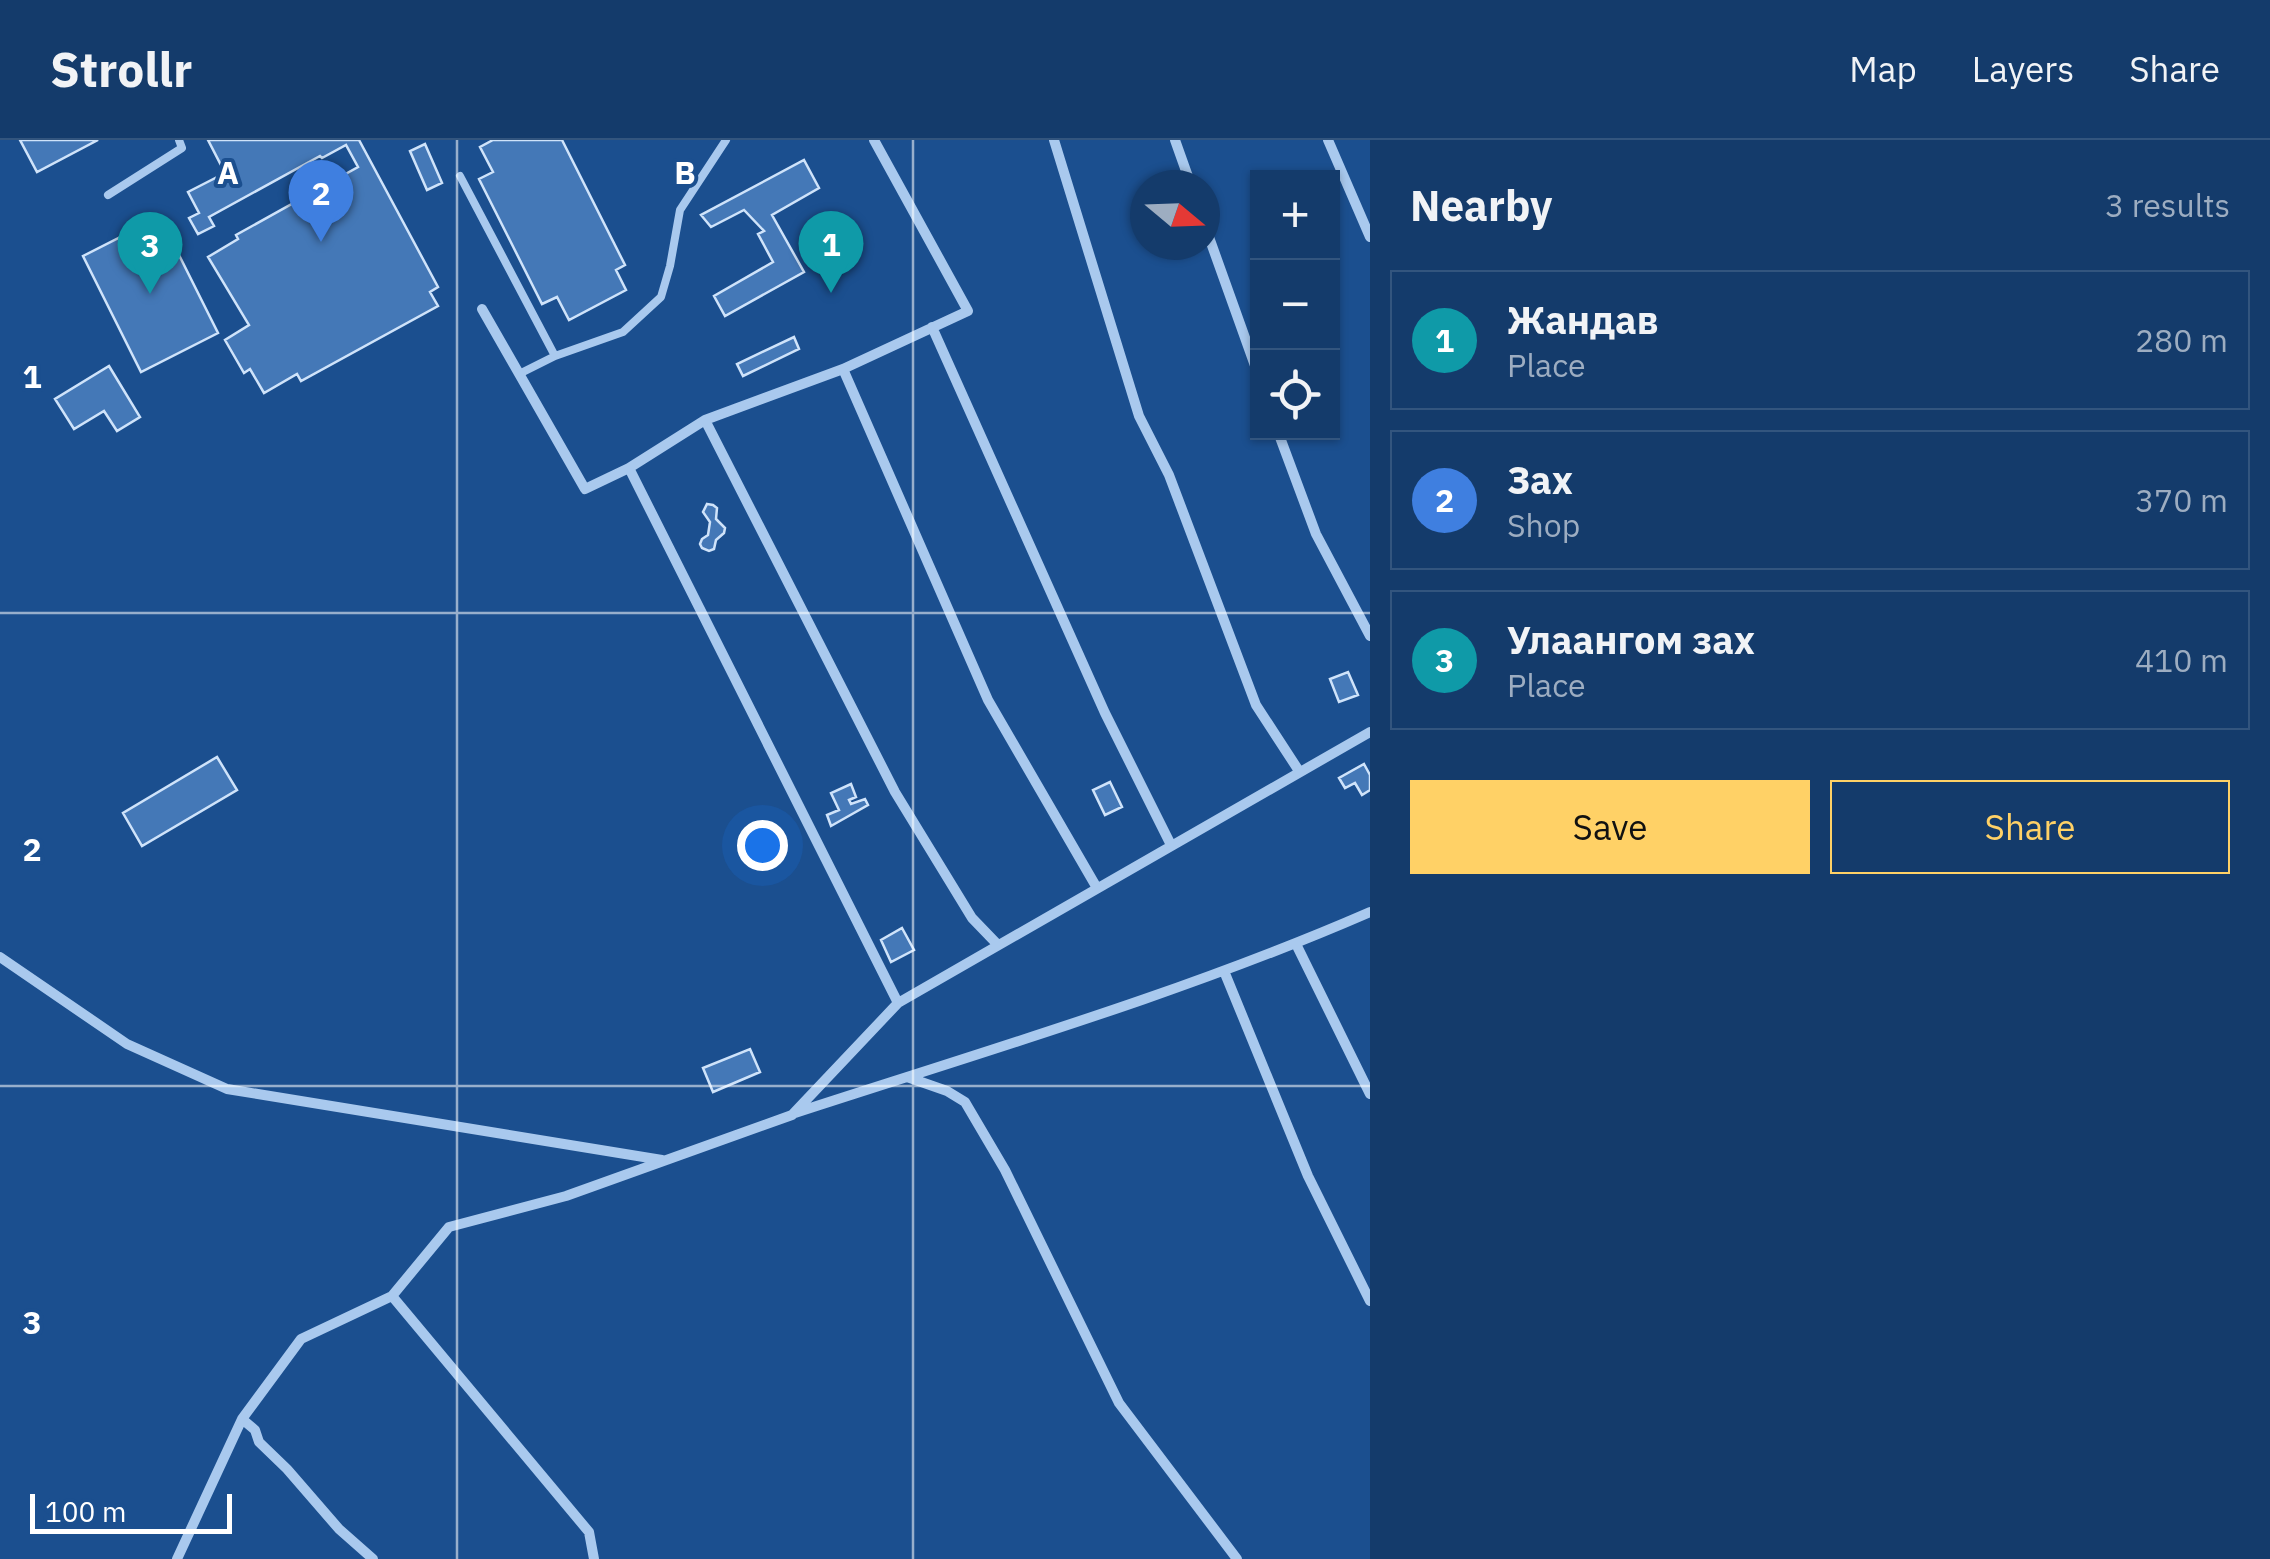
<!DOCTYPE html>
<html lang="en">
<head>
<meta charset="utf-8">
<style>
  :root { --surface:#143b6b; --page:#1d4271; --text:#f1f3f6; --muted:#9dadc1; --line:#33557e; --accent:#ffd166 }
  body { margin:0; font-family:"IBM Plex Sans",sans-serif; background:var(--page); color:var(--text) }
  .controls { position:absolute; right:30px; top:30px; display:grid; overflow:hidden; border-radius:0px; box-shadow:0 2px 8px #0004 }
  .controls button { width:90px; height:90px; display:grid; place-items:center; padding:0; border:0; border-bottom:2px solid var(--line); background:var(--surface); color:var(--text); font:50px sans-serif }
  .compass { position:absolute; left:1130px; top:30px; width:90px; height:90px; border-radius:50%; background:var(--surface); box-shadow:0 2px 8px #0004; rotate:109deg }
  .scale { position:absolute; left:30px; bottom:25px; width:202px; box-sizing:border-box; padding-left:10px; border:5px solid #fff; border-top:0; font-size:28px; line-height:35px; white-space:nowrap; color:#fff; -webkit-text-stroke:8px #1b4f8f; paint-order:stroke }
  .you { position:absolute; left:762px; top:705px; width:35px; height:35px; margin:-25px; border:8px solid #fff; border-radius:50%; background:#1a73e8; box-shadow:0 0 0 15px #1a73e833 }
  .badge { display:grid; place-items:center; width:65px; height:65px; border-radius:50%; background:var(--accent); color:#fff; font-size:32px; font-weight:700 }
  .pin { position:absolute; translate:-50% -82px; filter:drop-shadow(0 2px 5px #0008) }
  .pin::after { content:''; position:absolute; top:52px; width:35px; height:30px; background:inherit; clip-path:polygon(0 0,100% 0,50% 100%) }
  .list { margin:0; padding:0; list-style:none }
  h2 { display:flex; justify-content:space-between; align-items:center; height:130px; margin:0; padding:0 40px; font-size:42px }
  h2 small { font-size:32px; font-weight:400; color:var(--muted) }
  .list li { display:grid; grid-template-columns:65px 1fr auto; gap:30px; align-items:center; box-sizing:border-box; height:140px; margin:0 20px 20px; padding:0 20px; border:2px solid var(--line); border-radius:0px }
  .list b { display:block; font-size:38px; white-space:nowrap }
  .list p { margin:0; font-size:32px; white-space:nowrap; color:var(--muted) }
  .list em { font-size:32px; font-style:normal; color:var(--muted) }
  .actions { display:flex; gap:20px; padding:30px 40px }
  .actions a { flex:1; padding:22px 0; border:2px solid var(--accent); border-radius:0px; text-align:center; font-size:35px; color:var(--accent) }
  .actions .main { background:var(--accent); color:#111 }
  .icon { flex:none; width:55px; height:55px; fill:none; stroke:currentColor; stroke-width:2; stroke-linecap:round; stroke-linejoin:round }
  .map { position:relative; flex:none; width:1370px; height:1419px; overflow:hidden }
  header { display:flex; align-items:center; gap:60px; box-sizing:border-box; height:140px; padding:0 50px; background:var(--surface); border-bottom:2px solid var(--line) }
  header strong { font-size:48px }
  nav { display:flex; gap:55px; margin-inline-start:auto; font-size:35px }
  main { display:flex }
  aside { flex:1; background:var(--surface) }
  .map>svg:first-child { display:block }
  .building { fill:#4478b7; stroke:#cfe3fa; stroke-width:2.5 }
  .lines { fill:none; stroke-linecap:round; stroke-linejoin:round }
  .lane { stroke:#a9c9ee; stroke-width:8 }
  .street { stroke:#a9c9ee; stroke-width:10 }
  .grid { fill:none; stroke:#fff; stroke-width:2.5; stroke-opacity:0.55 }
  .grid-label { font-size:32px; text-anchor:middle; font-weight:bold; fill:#fff; stroke:#1b4f8f; stroke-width:8; stroke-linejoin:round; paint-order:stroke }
</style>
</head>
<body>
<header>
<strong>Strollr</strong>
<nav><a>Map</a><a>Layers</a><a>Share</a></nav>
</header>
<main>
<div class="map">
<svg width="1370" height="1419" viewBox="0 0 1370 1419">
  <rect width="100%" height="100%" fill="#1b4f8f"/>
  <path class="building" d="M20,0H98L37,32Z
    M208,0H359L438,147L430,152L438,166L301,241L297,234L264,253L250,229L244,233L225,200L249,185L208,117L238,99L236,95L358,27L346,5L322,18L320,16L209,77L214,86L198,94L189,78L199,73L188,52L225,33Z
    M493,0H562L625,125L616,130L626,150L569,180L557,157L542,164L479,39L493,32L480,7Z
    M425,4L442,43L427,50L410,11Z
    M804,20L819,48L772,75L804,132L725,176L714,156L773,122L758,94L764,91L744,70L711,87L701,75Z
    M160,77L218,193L141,232L83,116Z
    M794,197L799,209L743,236L737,224Z
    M109,226L140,277L117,291L104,271L74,289L55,259Z
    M707,364L713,365L717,368L716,379L725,388L724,393L716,400L714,409L709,411L702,408L700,404L702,399L708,395L710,382L703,372Z
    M1348,532L1358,555L1339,562L1330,539Z
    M217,617L237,650L142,706L123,673Z
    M1364,624L1370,635V650L1362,655L1355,643L1345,648L1339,638Z
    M1110,642L1122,667L1105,675L1093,650Z
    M851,644L856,657L849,660L851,664L865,659L868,665L831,686L827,675L839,670L831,653Z
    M902,788L914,810L891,822L881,800Z
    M750,909L760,932L713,952L703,928Z"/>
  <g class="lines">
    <path class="lane" d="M460,36L555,216
      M108,55L182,8L179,0
      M519,234L555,216L623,192L661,157L670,126L680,70L726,0"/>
    <path class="street" d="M1054,0L1139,276L1169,335L1256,565L1299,631
      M1175,0L1191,45
      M1328,0L1370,97
      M1205,86L1258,234
      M482,169L585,349L629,328L705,280L843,229L968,171L874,0
      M932,187L1105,573L1171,705
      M843,229L988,560L1097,748
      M705,280L895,652L972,778L998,805
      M1278,292L1316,394L1370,496
      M629,328L898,863
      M1296,804L1370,954
      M0,817L127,904L227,949L662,1020
      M1224,831L1308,1036L1370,1161
      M907,937L947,951L965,962L1005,1030L1119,1263L1237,1419
      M795,973C988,910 1184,853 1370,772
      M392,1156L589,1392L594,1419
      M242,1279L255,1290L259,1302L287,1329L339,1389L373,1419
      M177,1419L242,1279L301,1199L392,1156L449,1087L566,1056L792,975L898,863L1370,592"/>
  </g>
  <path class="grid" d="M457,0V1419M913,0V1419M0,473H1370M0,946H1370"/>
  <g class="grid-label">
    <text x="228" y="44">A</text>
    <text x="685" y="44">B</text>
    <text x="32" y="248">1</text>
    <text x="32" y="721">2</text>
    <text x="32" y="1194">3</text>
  </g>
</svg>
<div class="controls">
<button>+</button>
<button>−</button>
<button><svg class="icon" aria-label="locate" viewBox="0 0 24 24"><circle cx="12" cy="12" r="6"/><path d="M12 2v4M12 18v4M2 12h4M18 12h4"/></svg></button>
</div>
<svg class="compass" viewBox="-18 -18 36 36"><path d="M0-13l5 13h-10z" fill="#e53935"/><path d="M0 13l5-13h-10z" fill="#9dadc1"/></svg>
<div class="scale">100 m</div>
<div class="you"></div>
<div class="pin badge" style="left:831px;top:153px;background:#0f9aa8">1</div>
<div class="pin badge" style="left:321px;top:102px;background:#3f7fe0">2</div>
<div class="pin badge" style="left:150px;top:154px;background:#0f9aa8">3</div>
</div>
<aside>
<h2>Nearby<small>3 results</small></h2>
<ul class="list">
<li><span class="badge" style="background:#0f9aa8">1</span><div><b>Жандав</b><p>Place</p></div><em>280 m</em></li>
<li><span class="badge" style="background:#3f7fe0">2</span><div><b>Зах</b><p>Shop</p></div><em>370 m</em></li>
<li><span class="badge" style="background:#0f9aa8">3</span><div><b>Улаангом зах</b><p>Place</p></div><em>410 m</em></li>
</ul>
<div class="actions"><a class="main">Save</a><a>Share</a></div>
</aside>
</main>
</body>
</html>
